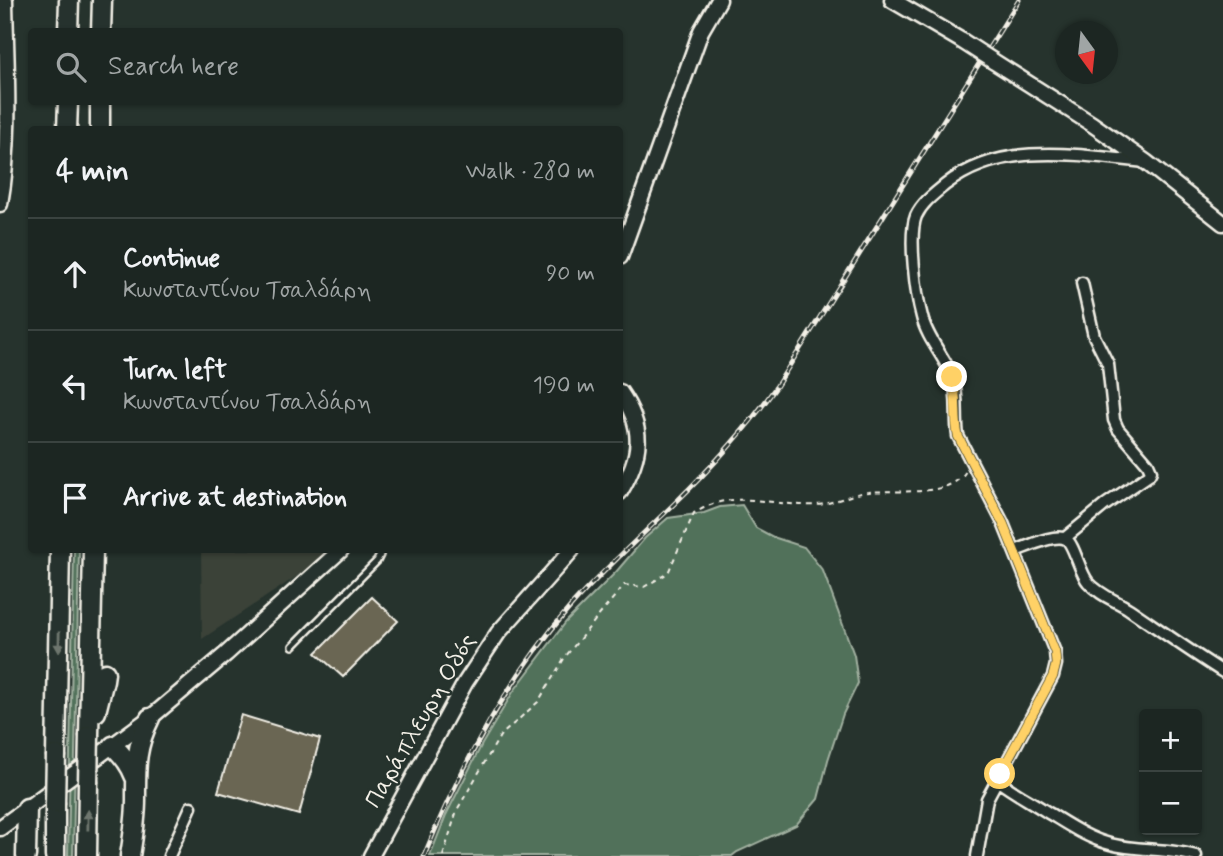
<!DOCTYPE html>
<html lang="en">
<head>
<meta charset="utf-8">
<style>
  :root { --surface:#1c2622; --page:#29322f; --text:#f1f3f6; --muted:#a0a5a5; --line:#3a4340 }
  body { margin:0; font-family:Mynerve,sans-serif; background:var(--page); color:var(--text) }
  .controls { position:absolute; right:21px; bottom:21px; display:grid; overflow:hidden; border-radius:7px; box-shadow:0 2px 5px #0004 }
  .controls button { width:63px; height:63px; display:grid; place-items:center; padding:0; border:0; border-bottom:2px solid var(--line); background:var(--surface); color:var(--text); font:35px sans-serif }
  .compass { position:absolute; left:1055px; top:21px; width:63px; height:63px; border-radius:50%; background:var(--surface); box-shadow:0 2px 5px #0004; rotate:165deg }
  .stop { position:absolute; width:21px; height:21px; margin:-16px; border:5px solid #ffd166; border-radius:50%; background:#fff }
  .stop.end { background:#ffd166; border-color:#fff; box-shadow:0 2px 7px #0008 }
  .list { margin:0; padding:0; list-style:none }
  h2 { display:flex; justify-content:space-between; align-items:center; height:91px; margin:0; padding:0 28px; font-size:30px }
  h2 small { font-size:23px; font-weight:400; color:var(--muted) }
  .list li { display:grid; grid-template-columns:46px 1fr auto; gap:21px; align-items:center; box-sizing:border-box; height:112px; padding:0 28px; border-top:2px solid var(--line) }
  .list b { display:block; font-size:26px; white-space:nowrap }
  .list p { margin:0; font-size:23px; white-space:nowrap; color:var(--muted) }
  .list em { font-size:23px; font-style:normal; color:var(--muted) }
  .icon { flex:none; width:38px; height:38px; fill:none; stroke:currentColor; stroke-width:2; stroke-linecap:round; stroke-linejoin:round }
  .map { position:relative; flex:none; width:1223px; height:856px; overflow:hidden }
  .search { position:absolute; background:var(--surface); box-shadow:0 2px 5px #0004; left:28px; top:28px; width:595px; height:77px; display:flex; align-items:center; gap:18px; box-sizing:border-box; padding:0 24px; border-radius:7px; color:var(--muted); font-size:26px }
  .panel { position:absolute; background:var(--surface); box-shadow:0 2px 5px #0004; left:28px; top:126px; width:595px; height:427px; border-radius:7px }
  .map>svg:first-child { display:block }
  .built { fill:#3a4238 }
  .green { fill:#51715a; stroke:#a2b1a1; stroke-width:2 }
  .building { fill:#6a6652; stroke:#f4f1e8; stroke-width:2 }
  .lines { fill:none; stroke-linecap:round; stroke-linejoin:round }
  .lane-casing { stroke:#f4f1e8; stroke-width:10 }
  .street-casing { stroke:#f4f1e8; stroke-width:15 }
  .secondary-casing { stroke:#f4f1e8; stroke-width:19 }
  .highway-casing { stroke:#f4f1e8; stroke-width:23 }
  .path { stroke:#f4f1e8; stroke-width:2; stroke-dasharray:5 5; stroke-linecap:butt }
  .lane { stroke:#26332d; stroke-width:5 }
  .street { stroke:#26332d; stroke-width:10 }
  .secondary { stroke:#26332d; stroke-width:14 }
  .highway { stroke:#26332d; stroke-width:18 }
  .rail-casing { stroke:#f4f1e8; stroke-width:5 }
  .rail { stroke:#26332d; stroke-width:2.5; stroke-dasharray:8; stroke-linecap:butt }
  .secondary-bridge-casing { stroke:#f4f1e8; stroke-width:19; stroke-linecap:butt }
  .highway-bridge-casing { stroke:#f4f1e8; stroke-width:23; stroke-linecap:butt }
  .secondary-bridge { stroke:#26332d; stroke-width:14 }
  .highway-bridge { stroke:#26332d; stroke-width:18 }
  .oneway { fill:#6e766e }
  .route { stroke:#ffd166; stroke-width:9 }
  .labels { text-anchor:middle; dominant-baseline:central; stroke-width:5; stroke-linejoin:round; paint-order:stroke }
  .street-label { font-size:24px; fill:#f4f1e8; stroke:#26332d }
</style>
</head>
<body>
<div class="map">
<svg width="1223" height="856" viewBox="0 0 1223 856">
  <rect width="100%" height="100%" fill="#26332d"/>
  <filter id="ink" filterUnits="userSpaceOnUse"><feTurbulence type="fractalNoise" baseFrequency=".0143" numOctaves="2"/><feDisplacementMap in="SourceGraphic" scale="14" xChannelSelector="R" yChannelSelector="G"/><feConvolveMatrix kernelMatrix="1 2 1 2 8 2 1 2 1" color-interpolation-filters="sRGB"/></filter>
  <g filter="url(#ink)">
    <path class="built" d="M201,550H328L299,575L202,639Z"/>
    <path class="green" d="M742,505L756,528L773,537L804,547L823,571L854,655L858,683L843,714L828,760L818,799L796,825L737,852L732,856H430L446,815L482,744L513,692L566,622L616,572L645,538L668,518L704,513L720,507Z
      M74,550H79L73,856H68Z"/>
    <path class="building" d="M372,597L398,621L343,677L316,653Z
      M241,715L320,739L299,815L218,792Z"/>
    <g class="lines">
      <defs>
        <path id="lane" d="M293,646L377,561L380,555L379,550"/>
        <path id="street" d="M1065,538L1105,505L1149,475L1151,471L1148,464L1118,429L1114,420L1108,364L1094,336L1082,283
          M1015,551C1027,547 1055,533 1066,539C1074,544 1080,573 1088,582C1099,595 1115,600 1129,609C1160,630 1191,652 1223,672
          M997,780C1013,792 1030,801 1047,812C1067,824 1087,838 1110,844C1138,851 1168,848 1196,856
          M169,856L191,807
          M977,856L987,799L1053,676L1056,664L1055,652L1003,523L958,436C955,417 959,397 953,378C945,357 927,339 922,317C916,295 908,236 916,216C922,203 934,194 945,185C1002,140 1078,155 1145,162"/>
        <path id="secondary" d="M892,0L962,41
          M993,61L1092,124L1146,162L1223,223
          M0,204C12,137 6,67 5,0
          M620,257L701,31L719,0
          M620,392C645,428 642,455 620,492
          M0,828L150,718L226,654L341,550
          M371,856L465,683L498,633L572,550"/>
        <path id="highway" d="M68,32L69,0
          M101,32L102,0
          M67,130L68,102
          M100,130V102
          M96,712L104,680L105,673
          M89,735L93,550
          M113,746C123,755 130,764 135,777
          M56,755L60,550
          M26,856L27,808
          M55,856V804
          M87,856L88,783
          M130,856C133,837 136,819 136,800C136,768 135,748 150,718"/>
      </defs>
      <use href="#lane" class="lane-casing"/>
      <use href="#street" class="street-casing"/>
      <use href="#secondary" class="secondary-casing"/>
      <use href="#highway" class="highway-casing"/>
      <path class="path" d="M443,856L457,810L500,736L538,702L565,657L624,585L644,587L668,573L694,513C700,510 707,506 713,504C745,493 784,507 816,505C834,504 851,493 869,492C897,489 949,499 966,471"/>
      <use href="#lane" class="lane"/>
      <use href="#street" class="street"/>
      <use href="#secondary" class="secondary"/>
      <use href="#highway" class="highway"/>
      <defs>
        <path id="rail" d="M424,856C461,766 507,679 572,605C604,569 640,537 674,504C711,468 746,430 776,387L1019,0"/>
      </defs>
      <use href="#rail" class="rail-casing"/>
      <use href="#rail" class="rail"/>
      <defs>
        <path id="secondary-bridge" d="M962,41L993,61"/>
        <path id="highway-bridge" d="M88,783L89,735
          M55,804L56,755"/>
      </defs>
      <use href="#secondary-bridge" class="secondary-bridge-casing"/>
      <use href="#highway-bridge" class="highway-bridge-casing"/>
      <use href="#secondary-bridge" class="secondary-bridge"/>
      <use href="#highway-bridge" class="highway-bridge"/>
    </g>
    <defs><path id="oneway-solid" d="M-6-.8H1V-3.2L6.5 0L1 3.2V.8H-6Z" transform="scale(1.75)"/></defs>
    <g class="oneway">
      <use href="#oneway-solid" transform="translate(59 642) rotate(91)"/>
      <use href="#oneway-solid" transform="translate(88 820) rotate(-89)"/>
    </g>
  </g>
  <g class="lines" filter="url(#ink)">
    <path class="route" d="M952,377C958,397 954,416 958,436L1003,523L1055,652L1056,664L1053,676L1000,774"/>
  </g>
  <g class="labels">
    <g class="street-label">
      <text transform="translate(421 721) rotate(-60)">Παράπλευρη Οδός</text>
    </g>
  </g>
</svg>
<div class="controls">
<button>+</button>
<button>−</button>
</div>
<svg class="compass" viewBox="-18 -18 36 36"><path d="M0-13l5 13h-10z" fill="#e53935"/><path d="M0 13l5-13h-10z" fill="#a0a5a5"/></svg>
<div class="stop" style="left:1000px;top:774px"></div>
<div class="stop end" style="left:952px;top:377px"></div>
<div class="search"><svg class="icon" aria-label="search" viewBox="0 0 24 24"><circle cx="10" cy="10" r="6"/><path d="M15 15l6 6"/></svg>Search here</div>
<section class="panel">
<h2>4 min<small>Walk · 280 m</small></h2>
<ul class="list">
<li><svg class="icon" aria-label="ahead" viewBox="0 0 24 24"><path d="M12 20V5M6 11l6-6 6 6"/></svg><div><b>Continue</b><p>Κωνσταντίνου Τσαλδάρη</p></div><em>90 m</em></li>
<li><svg class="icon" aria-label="left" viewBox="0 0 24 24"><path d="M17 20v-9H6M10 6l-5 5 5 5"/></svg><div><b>Turn left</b><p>Κωνσταντίνου Τσαλδάρη</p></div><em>190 m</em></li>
<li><svg class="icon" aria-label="arrive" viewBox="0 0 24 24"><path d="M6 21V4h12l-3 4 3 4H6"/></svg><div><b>Arrive at destination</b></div></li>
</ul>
</section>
</div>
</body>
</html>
